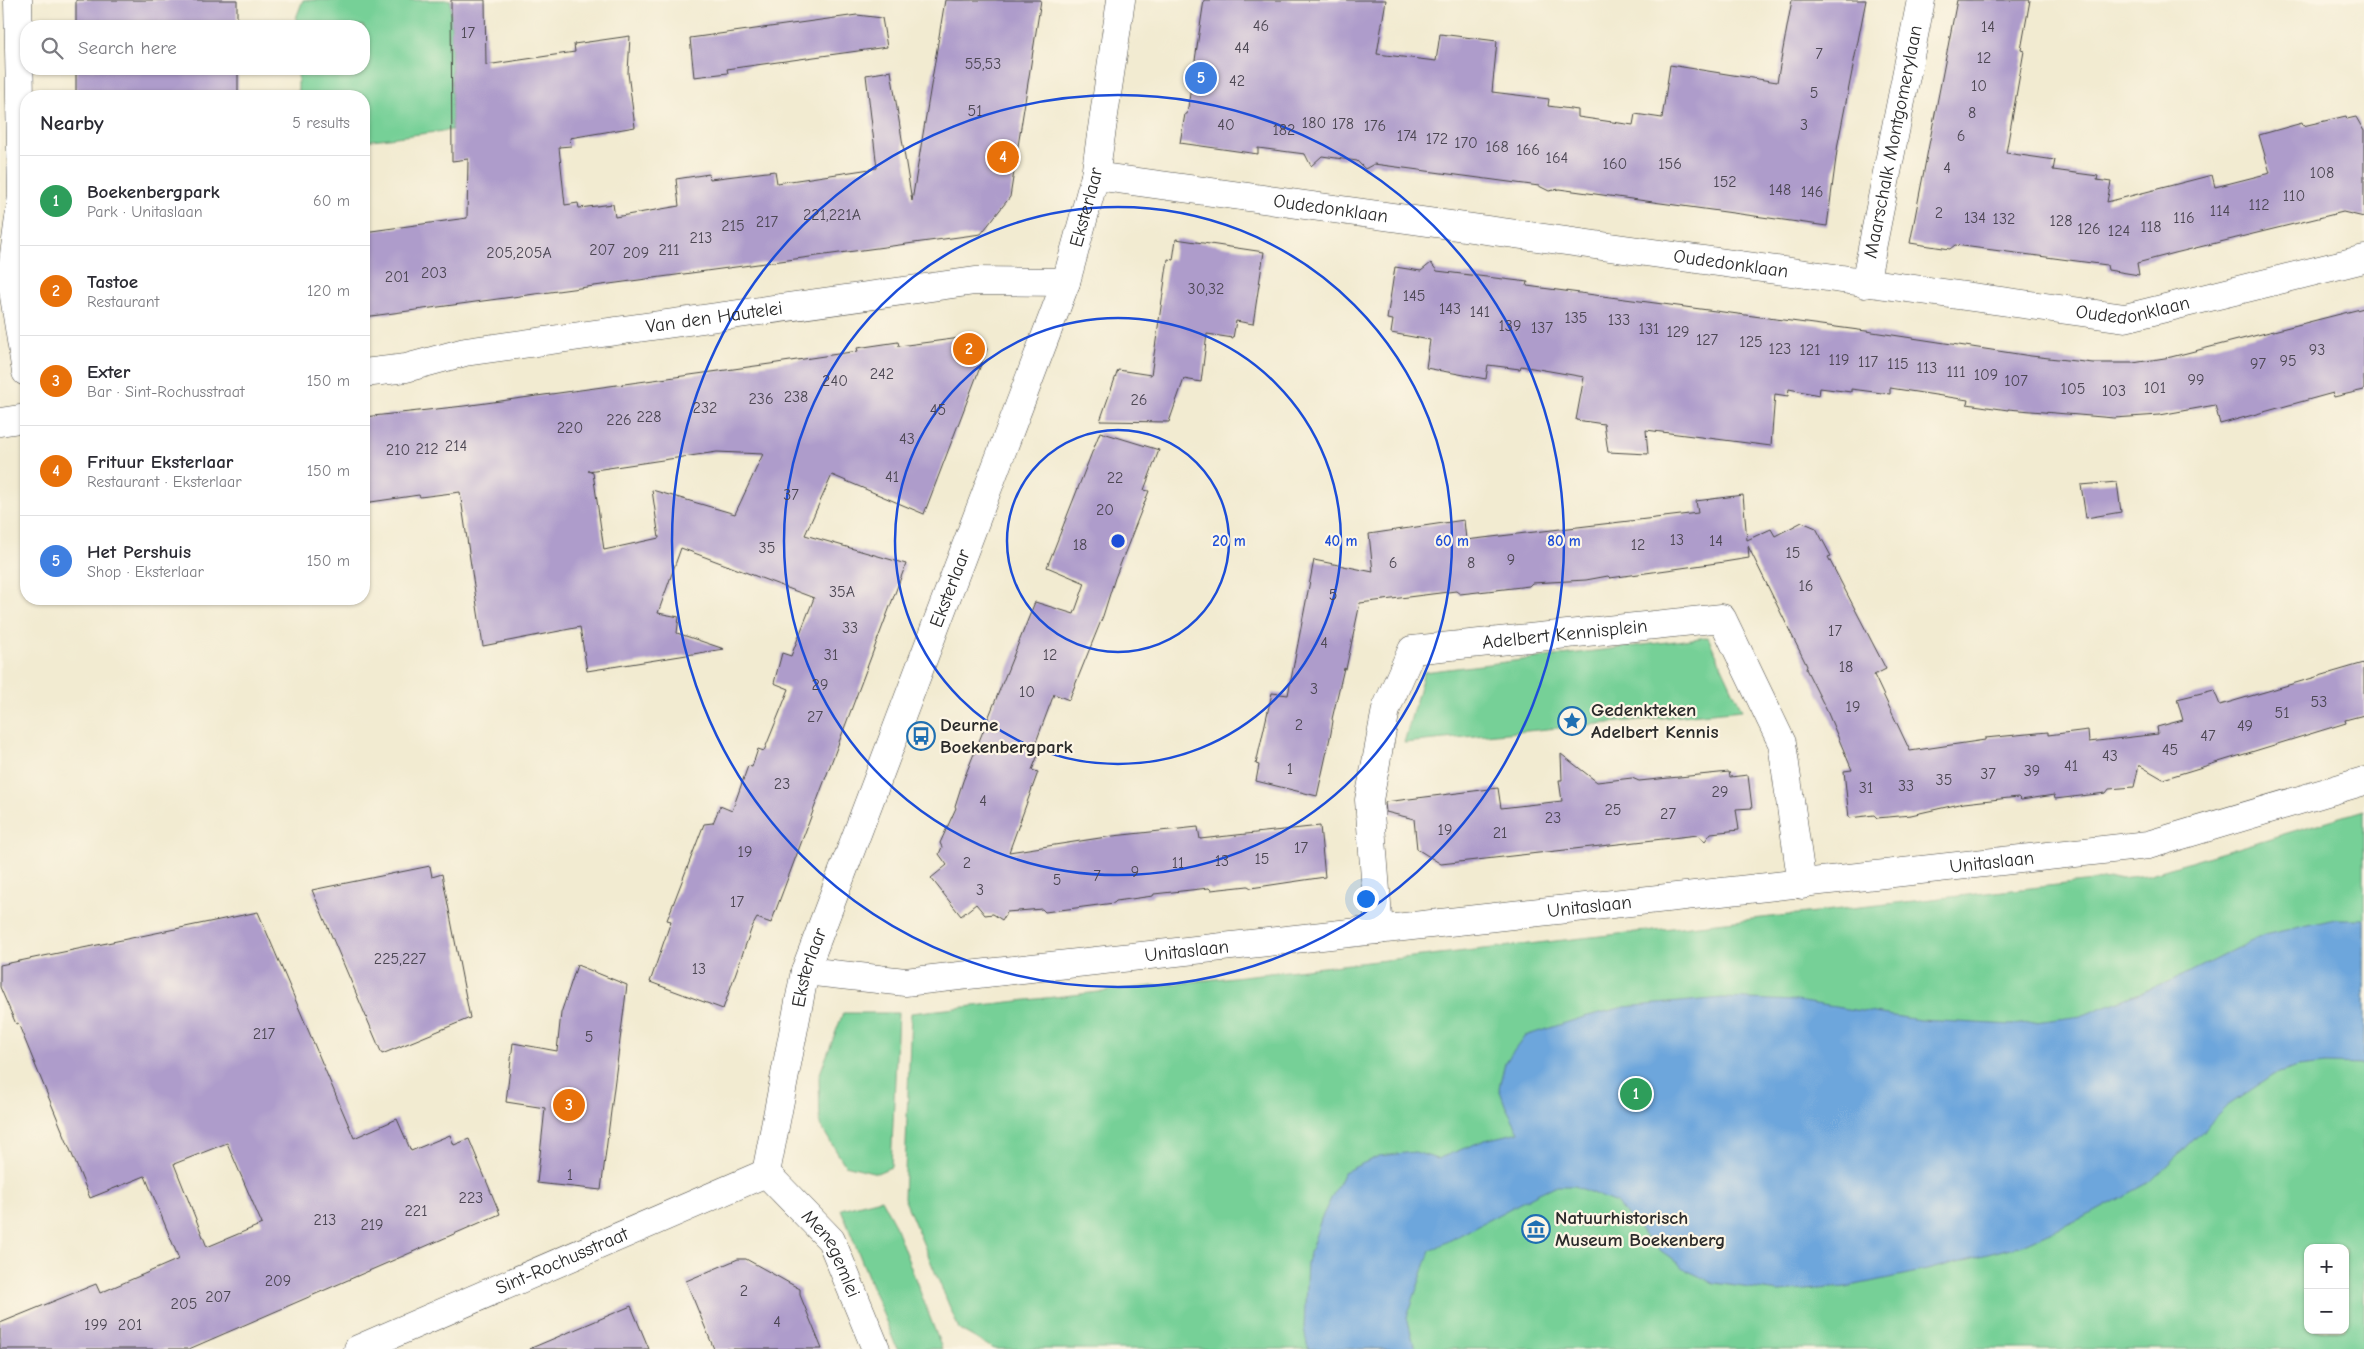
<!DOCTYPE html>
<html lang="en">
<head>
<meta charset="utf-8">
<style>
  :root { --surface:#fff; --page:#f2f2f3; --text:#2b2b33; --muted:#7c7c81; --line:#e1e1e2; --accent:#1a73e8 }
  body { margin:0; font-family:"Comic Neue",sans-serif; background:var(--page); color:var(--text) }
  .controls { position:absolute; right:15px; bottom:15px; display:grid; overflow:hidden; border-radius:10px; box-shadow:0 1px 4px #0004 }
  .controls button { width:45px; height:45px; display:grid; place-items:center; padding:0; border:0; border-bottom:1px solid var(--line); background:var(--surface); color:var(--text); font:25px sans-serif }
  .you { position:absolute; left:1365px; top:898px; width:18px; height:18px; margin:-12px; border:4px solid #fff; border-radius:50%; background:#1a73e8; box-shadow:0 0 0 8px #1a73e833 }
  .badge { display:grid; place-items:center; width:32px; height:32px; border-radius:50%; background:var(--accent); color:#fff; font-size:16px; font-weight:700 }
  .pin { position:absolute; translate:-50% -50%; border:2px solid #fff; box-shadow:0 1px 5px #0006 }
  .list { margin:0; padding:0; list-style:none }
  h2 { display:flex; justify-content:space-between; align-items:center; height:65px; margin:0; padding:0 20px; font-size:21px }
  h2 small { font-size:16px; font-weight:400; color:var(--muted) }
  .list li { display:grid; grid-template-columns:32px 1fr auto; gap:15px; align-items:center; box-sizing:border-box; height:90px; padding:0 20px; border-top:1px solid var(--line) }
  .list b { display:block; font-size:19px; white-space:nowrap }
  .list p { margin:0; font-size:16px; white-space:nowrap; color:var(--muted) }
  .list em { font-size:16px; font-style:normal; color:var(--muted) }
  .icon { flex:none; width:28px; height:28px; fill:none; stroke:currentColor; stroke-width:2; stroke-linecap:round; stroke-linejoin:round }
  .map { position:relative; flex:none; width:2364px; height:1349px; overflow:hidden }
  .search { position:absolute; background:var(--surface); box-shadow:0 1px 4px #0004; left:20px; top:20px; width:350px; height:55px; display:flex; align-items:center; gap:12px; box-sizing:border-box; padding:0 18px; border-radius:20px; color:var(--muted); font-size:19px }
  .panel { position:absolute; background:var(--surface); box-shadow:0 1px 4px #0004; left:20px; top:90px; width:350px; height:515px; border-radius:20px }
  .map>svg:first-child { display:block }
  .green { fill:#76d097; stroke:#507e61; fill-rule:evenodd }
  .water { fill:#6da6dc; stroke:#4c6884 }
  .building { fill:#ae9ccb; fill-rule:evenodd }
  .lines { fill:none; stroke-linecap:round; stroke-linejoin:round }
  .street-casing { stroke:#494844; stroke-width:29 }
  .street { stroke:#fff; stroke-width:28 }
  .ring { fill:none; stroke:#1d4ed8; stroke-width:2.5 }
  .labels { text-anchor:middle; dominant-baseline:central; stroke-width:4.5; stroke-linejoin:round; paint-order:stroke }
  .number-label { font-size:16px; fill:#4c4753 }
  .street-label { font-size:19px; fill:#2b2b2b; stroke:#fcf5e5 }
  .poi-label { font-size:19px; font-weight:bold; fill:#2b2b2b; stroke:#fcf5e5; text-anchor:start }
  .centre { fill:#1d4ed8; stroke:#fcf5e5; stroke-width:2.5 }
  .ring-label { font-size:15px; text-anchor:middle; font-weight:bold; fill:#1d4ed8; stroke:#fcf5e5; stroke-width:4.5; stroke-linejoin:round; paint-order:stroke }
</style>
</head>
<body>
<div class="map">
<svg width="2364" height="1349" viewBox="0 0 2364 1349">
  <rect width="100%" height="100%" fill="#fcf5e5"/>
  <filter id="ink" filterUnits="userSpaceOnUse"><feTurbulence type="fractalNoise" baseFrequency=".02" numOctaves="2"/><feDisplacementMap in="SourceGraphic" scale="10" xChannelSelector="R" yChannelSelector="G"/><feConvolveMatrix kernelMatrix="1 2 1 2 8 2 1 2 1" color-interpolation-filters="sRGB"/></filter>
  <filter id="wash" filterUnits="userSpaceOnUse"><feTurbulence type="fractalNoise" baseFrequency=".0096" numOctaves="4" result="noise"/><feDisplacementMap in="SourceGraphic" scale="20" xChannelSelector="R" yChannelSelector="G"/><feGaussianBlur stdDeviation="1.12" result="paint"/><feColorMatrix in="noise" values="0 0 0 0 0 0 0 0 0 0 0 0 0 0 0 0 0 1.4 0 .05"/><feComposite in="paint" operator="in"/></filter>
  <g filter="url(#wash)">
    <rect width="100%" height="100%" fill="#f2ebd1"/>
    <path class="green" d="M303,0H451L452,130L364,141V96H298V69H364V26H296V18Z
      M1708,637L1742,710L1404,743L1424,672Z
      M2364,810V1349H994L959,1329L904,1198L911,1013L2147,875ZM2308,1248H2345V1330H2308Z
      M843,1013H898L891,1167L877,1173L845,1165L820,1125L819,1076Z
      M881,1199L894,1223L942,1349H897L841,1209Z"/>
    <path class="water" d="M2335,919H2364V1065L2326,1064L2298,1067L2273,1075L2226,1107L2150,1182L2093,1213L2022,1245L1927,1270L1846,1287L1779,1292L1714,1283L1688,1271L1652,1244L1616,1203L1575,1186H1554L1537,1194L1430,1251L1407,1317L1415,1349H1308L1304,1328L1307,1262L1321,1219L1344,1172L1379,1156L1415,1152L1437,1159L1485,1140L1519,1132L1505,1105L1499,1088L1505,1063L1525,1036L1584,1017L1624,1007L1723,998L1796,1001L1920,1020L2013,1025L2081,1016L2180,977L2264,935Z"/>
    <g id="blocks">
      <path class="building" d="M76,0H237V26H76Z
        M451,0H485L486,65L575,52L574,44L630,36L628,73L635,127L570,138L571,146L559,147L565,205L578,203L579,208L613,204L615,217L679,206L676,179L709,174L710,179L775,171L777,183L877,168L866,75L891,71L912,201L945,0H1041L1010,197L981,234L364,317V232L467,218L468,159L452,161Z
        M1204,0H1386L1377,54L1436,61L1440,34L1497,41L1492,92L1549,99L1548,106L1578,110V117L1633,125L1635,114L1662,118L1670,65L1777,82L1792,0H1866L1838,143L1827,226L1559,189L1549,191L1539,186L1374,164L1365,169L1357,161L1322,156L1311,166L1305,154L1258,148V154L1180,143L1185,114H1187Z
        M1957,0H2030L2021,50L2024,51L2006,153L2055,160L2053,170L2098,176L2097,180L2111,182L2107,202L2212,175L2215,187L2270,173L2259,135L2302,123L2303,126L2346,116L2347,119L2356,117L2364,131V217L2343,212L2175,253L2137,263L2139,275L2108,270L2107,265L1955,245L1950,249L1910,243Z
        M857,15L882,18L887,47L727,69L728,73L694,77L690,38Z
        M76,69H238V96H76Z
        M1176,239L1264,252L1253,324L1236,321L1233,338L1207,334L1201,382L1184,379L1169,422L1100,421L1118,370L1151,375L1168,259L1173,260Z
        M1431,263L1437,271L1528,282L1527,286L1866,331L2031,356L2093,363H2133L2171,357L2364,308V390L2334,397L2333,393L2220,424L2215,405L2160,415L2114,418L2008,409V410L1967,404L1968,400L1890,388V394L1851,389V392L1820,388L1819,395L1789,389L1788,396L1775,394L1771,446L1646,430L1648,454L1608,452L1604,424L1576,420L1584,377L1521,366L1520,369L1488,365L1486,379L1426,368L1430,340L1391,333L1393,320L1387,319L1395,267L1421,271Z
        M976,336L987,349L924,514L832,475L805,535L906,564L771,923L757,918L752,927L723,1009L650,982L671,921L667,920L704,824L713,823L720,806L732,811L748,766L752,767L758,749L764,751L789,689L774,683L782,653L791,656L814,598L681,548L658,613L679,617L677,633L724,649L587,671L580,627L483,646L460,492L420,497L419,495L364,503V417L464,406L770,364L858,351L857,348L898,342L899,346ZM717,452L763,454L735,514L652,490L659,538L604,550L593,473L588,471Z
        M1100,432L1159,450L1144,490L1149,491L1115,578L1103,616L1069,700L1054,694L1036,742L1039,743L1035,755H1038L1032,770L1038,772L1009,852L1113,836L1198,827L1200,839L1320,826L1325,877L1251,888L1248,886L1211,890L1209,888L1154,894L1153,896L1116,901L1114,903L1045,912L1042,909L1007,912L1002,920L993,914L985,915L976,904L961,916L931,878L947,865L939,854L942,847L940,843L956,808L955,806L963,781L1035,602L1074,614L1085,583L1047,567Z
        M2117,482L2121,512L2086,518L2081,485Z
        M1743,495L1747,540L1771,529L1775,536L1802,522L1816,528L1831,556L1828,557L1886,669L1874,675L1910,751L1985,740V738L2048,732V735L2088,730L2089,742L2158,734L2157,727L2183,720L2177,699L2214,690L2220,705L2364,663V715L2345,720L2346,723L2163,779L2139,765L2134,787L2109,789L2106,793L2055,799L2054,795L2021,800L2018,797L1964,803L1911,815L1877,818L1874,815L1849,818L1844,771L1852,770L1827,711L1806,669L1807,666L1748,546L1749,558L1724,562L1610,578L1608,576L1586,580L1532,583L1529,586L1496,590L1460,594L1456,591L1360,603L1346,669L1344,668L1332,719L1333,721L1331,733L1317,796L1256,781L1259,765L1256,764L1272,693L1288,695L1314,560L1373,572L1369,534L1464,520L1466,540L1698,513L1696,501Z
        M1561,754L1597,782L1632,778L1639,781L1729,772L1730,777L1748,775L1752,808L1736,809L1739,830L1711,833L1705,841L1698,835L1441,864L1417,849L1414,819L1386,812L1385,802L1498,788L1501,808L1562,801L1559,780H1562Z
        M430,866L432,877L442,874L470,1018L382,1054L312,890Z
        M258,912L354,1138L397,1119L411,1151L450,1135L454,1145L469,1139L500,1214L189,1349H0V1323L96,1284L100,1293L179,1259L145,1176L90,1198L18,1023L16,1024L0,987V965ZM227,1143L262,1224L207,1247L174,1164Z
        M577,965L627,985L601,1190L537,1183L545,1108L506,1102L513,1043L557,1051L561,1013Z
        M738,1259H746L800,1289V1295L822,1349H714L686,1281Z
        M631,1306L649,1349H529Z"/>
    </g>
  </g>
  <g filter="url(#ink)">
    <use href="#blocks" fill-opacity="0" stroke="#494844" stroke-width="1"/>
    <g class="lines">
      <defs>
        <g id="street">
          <path d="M18,0L22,196L11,277L26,372"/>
          <path id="s1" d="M1095,176L2125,318L2364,259"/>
          <path id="s2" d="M1865,284L1921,0"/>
          <path id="s3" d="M364,373L406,368L465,352L975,281L1066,282"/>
          <path d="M0,422L26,418"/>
          <path id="s4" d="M1379,930L1369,800L1386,709L1412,650L1722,618L1782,743L1802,885"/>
          <path id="s5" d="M805,971L905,982L2148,845L2364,781"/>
          <path id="s6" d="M766,1173L805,971L1066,282L1095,176L1121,0"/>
          <path id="s7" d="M766,1173L831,1240L876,1349"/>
          <path id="s8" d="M358,1349L766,1173"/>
        </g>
      </defs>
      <use href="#street" class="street-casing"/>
      <use href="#street" class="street"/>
    </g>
  </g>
  <g class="ring">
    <circle cx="1118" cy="541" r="111"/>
    <circle cx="1118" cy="541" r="223"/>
    <circle cx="1118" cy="541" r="334"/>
    <circle cx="1118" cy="541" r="446"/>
  </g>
  <defs>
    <symbol id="sight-ring" viewBox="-11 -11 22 22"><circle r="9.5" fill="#fcf5e5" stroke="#1f6fb2" stroke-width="1.5"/><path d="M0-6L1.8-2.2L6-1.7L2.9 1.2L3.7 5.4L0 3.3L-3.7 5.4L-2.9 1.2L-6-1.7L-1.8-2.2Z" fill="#1f6fb2"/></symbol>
    <symbol id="bus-ring" viewBox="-11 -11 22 22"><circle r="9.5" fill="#fcf5e5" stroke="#1f6fb2" stroke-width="1.5"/><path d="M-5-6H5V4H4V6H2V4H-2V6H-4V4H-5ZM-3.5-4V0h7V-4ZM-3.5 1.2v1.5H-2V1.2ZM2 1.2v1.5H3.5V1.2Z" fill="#1f6fb2"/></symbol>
    <symbol id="museum-ring" viewBox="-11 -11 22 22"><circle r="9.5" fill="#fcf5e5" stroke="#1f6fb2" stroke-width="1.5"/><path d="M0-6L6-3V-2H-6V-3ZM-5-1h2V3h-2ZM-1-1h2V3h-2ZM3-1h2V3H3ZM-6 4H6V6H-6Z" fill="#1f6fb2"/></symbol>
  </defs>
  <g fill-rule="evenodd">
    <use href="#sight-ring" x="1556" y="705" width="32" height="32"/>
    <use href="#bus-ring" x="905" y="720" width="32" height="32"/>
    <use href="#museum-ring" x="1520" y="1213" width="32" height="32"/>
  </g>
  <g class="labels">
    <g class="number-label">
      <text x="1261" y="26">46</text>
      <text x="1988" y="27">14</text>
      <text x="468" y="33">17</text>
      <text x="1242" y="48">44</text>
      <text x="1819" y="54">7</text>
      <text x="1984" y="58">12</text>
      <text x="983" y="64">55,53</text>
      <text x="1237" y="81">42</text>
      <text x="1979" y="86">10</text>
      <text x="1814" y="93">5</text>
      <text x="975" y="111">51</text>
      <text x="1972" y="113">8</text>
      <text x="1314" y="123">180</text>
      <text x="1343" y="124">178</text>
      <text x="1226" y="125">40</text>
      <text x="1804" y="125">3</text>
      <text x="1375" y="126">176</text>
      <text x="1284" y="130">182</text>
      <text x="1407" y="136">174</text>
      <text x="1961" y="136">6</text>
      <text x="1437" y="139">172</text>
      <text x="1466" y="143">170</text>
      <text x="1497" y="147">168</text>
      <text x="1528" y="150">166</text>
      <text x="1557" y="158">164</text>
      <text x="1615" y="164">160</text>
      <text x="1670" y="164">156</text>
      <text x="1947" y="168">4</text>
      <text x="2322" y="173">108</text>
      <text x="1725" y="182">152</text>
      <text x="1780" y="190">148</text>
      <text x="1812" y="192">146</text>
      <text x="2294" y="196">110</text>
      <text x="2259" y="205">112</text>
      <text x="2220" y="211">114</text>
      <text x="1939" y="213">2</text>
      <text x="832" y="215">221,221A</text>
      <text x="1975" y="218">134</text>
      <text x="2184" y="218">116</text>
      <text x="2004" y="219">132</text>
      <text x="2061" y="221">128</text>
      <text x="767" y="222">217</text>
      <text x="733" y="226">215</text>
      <text x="2151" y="227">118</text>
      <text x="2089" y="229">126</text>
      <text x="2119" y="231">124</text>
      <text x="701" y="238">213</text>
      <text x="602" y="250">207</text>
      <text x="669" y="250">211</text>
      <text x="519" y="253">205,205A</text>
      <text x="636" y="253">209</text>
      <text x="434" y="273">203</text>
      <text x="397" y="277">201</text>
      <text x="1206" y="289">30,32</text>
      <text x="1414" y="296">145</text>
      <text x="1450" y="309">143</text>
      <text x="1480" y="312">141</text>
      <text x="1576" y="318">135</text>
      <text x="1619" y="320">133</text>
      <text x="1510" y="326">139</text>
      <text x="1542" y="328">137</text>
      <text x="1649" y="329">131</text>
      <text x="1678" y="332">129</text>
      <text x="1707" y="340">127</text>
      <text x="1751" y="342">125</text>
      <text x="1780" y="349">123</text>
      <text x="1810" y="350">121</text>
      <text x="2317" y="350">93</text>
      <text x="1839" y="360">119</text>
      <text x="2288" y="361">95</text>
      <text x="1868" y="362">117</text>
      <text x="1898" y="364">115</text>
      <text x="2258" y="364">97</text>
      <text x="1927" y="368">113</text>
      <text x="1956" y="372">111</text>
      <text x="882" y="374">242</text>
      <text x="1986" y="375">109</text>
      <text x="2196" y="380">99</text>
      <text x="835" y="381">240</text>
      <text x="2016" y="381">107</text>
      <text x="2155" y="388">101</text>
      <text x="2073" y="389">105</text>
      <text x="2114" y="391">103</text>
      <text x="796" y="397">238</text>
      <text x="761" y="399">236</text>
      <text x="1139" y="400">26</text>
      <text x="705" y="408">232</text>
      <text x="938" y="410">45</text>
      <text x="649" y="417">228</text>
      <text x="619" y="420">226</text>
      <text x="570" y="428">220</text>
      <text x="907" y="439">43</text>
      <text x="456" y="446">214</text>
      <text x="427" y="449">212</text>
      <text x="398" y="450">210</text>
      <text x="892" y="477">41</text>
      <text x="1115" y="478">22</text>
      <text x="791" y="495">37</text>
      <text x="1105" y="510">20</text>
      <text x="1677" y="540">13</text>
      <text x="1716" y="541">14</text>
      <text x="1080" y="545">18</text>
      <text x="1638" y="545">12</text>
      <text x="767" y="548">35</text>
      <text x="1793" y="553">15</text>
      <text x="1511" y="560">9</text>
      <text x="1393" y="563">6</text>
      <text x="1471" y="563">8</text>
      <text x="1806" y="586">16</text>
      <text x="842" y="592">35A</text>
      <text x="1333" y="595">5</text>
      <text x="850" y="628">33</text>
      <text x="1835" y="631">17</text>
      <text x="1324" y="643">4</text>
      <text x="831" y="655">31</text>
      <text x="1050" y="655">12</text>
      <text x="1846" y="667">18</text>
      <text x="820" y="685">29</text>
      <text x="1314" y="689">3</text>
      <text x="1027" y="692">10</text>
      <text x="2319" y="702">53</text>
      <text x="1853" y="707">19</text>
      <text x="2282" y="713">51</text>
      <text x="815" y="717">27</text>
      <text x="1299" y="725">2</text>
      <text x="2245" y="726">49</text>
      <text x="2208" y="736">47</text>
      <text x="2170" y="750">45</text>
      <text x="2110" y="756">43</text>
      <text x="2071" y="766">41</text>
      <text x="1290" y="769">1</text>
      <text x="2032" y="771">39</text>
      <text x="1988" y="774">37</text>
      <text x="1944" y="780">35</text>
      <text x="782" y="784">23</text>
      <text x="1906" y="786">33</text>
      <text x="1866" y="788">31</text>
      <text x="1720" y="792">29</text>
      <text x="983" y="801">4</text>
      <text x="1613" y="810">25</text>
      <text x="1668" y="814">27</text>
      <text x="1553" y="818">23</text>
      <text x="1445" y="830">19</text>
      <text x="1500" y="833">21</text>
      <text x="1301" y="848">17</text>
      <text x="745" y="852">19</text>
      <text x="1262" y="859">15</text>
      <text x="1222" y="861">13</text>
      <text x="967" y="863">2</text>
      <text x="1178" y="863">11</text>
      <text x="1135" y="872">9</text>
      <text x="1097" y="876">7</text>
      <text x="1057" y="880">5</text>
      <text x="980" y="890">3</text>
      <text x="737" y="902">17</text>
      <text x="400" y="959">225,227</text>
      <text x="699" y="969">13</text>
      <text x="264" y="1034">217</text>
      <text x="589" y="1037">5</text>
      <text x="570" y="1175">1</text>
      <text x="471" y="1198">223</text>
      <text x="416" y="1211">221</text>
      <text x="325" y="1220">213</text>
      <text x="372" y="1225">219</text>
      <text x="278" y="1281">209</text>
      <text x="744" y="1291">2</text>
      <text x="218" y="1297">207</text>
      <text x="184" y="1304">205</text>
      <text x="777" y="1322">4</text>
      <text x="96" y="1325">199</text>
      <text x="130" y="1325">201</text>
    </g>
    <g class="street-label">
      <text stroke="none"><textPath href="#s2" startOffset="145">Maarschalk Montgomerylaan</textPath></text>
      <text stroke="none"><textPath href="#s6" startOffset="1020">Eksterlaar</textPath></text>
      <text stroke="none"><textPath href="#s1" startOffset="238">Oudedonklaan</textPath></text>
      <text stroke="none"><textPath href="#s1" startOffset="642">Oudedonklaan</textPath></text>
      <text stroke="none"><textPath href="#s1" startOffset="1048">Oudedonklaan</textPath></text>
      <text stroke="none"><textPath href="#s3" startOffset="355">Van den Hautelei</textPath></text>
      <text stroke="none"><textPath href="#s6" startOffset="615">Eksterlaar</textPath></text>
      <text stroke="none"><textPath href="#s4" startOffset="441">Adelbert Kennisplein</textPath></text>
      <text stroke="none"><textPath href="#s5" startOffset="1194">Unitaslaan</textPath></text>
      <text stroke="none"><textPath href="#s5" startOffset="789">Unitaslaan</textPath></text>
      <text stroke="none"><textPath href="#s5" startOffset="384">Unitaslaan</textPath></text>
      <text stroke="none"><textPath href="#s6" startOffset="210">Eksterlaar</textPath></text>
      <text stroke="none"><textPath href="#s7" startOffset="105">Menegemlei</textPath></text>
      <text stroke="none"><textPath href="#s8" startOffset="222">Sint-Rochusstraat</textPath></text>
    </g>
    <g class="poi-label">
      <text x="1591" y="710">Gedenkteken<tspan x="1591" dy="22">Adelbert Kennis</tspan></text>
      <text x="940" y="725">Deurne<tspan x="940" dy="22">Boekenbergpark</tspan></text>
      <text x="1555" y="1218">Natuurhistorisch<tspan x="1555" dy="22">Museum Boekenberg</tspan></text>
    </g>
  </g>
  <circle cx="1118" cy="541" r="8" class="centre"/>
  <g class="ring-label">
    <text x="1229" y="546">20 m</text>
    <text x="1341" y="546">40 m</text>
    <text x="1452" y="546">60 m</text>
    <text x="1564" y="546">80 m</text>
  </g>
</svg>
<div class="controls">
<button>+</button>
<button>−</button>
</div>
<div class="you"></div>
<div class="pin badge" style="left:1636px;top:1094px;background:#2e9e5b">1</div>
<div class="pin badge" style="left:969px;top:349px;background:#e8710a">2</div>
<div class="pin badge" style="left:569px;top:1105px;background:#e8710a">3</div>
<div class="pin badge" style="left:1003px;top:157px;background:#e8710a">4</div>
<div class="pin badge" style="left:1201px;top:78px;background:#3f7fe0">5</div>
<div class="search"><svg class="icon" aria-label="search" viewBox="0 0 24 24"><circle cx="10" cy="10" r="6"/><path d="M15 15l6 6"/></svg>Search here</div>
<section class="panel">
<h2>Nearby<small>5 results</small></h2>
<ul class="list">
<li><span class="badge" style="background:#2e9e5b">1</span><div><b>Boekenbergpark</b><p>Park · Unitaslaan</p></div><em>60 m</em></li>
<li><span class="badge" style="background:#e8710a">2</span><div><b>Tastoe</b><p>Restaurant</p></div><em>120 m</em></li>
<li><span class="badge" style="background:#e8710a">3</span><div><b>Exter</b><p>Bar · Sint-Rochusstraat</p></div><em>150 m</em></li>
<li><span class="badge" style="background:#e8710a">4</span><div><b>Frituur Eksterlaar</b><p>Restaurant · Eksterlaar</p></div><em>150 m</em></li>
<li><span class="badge" style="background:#3f7fe0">5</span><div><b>Het Pershuis</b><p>Shop · Eksterlaar</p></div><em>150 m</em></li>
</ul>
</section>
</div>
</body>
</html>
